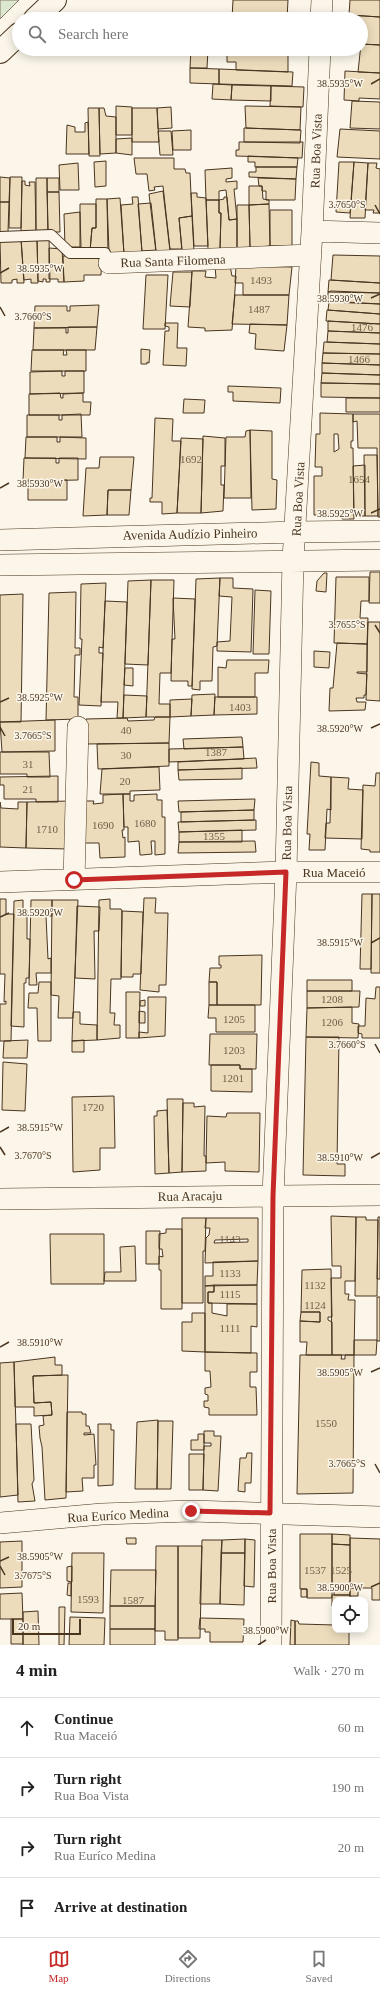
<!DOCTYPE html>
<html lang="en">
<head>
<meta charset="utf-8">
<style>
  :root { --surface:#fff; --page:#f2f2f2; --text:#222; --muted:#767676; --line:#e0e0e0; --accent:#c62828 }
  body { margin:0; font-family:"Times New Roman",serif; background:var(--page); color:var(--text) }
  .controls { position:absolute; right:12px; bottom:12px; display:grid; overflow:hidden; border-radius:8px; box-shadow:0 2px 10px #0003 }
  .controls button { width:36px; height:36px; display:grid; place-items:center; padding:0; border:0; border-bottom:1px solid var(--line); background:var(--surface); color:var(--text); font:20px sans-serif }
  .scale { position:absolute; left:12px; bottom:10px; width:69px; box-sizing:border-box; padding-left:4px; border:2px solid #4a3520; border-top:0; font-size:11px; line-height:14px; white-space:nowrap; color:#4a3520; -webkit-text-stroke:3px #fbf6e9; paint-order:stroke }
  .stop { position:absolute; width:12px; height:12px; margin:-9px; border:3px solid #c62828; border-radius:50%; background:#fff }
  .stop.end { background:#c62828; border-color:#fff; box-shadow:0 1px 4px #0008 }
  .list { margin:0; padding:0; list-style:none }
  h2 { display:flex; justify-content:space-between; align-items:center; height:52px; margin:0; padding:0 16px; font-size:17px }
  h2 small { font-size:13px; font-weight:400; color:var(--muted) }
  .list li { display:grid; grid-template-columns:26px 1fr auto; gap:12px; align-items:center; box-sizing:border-box; height:60px; padding:0 16px; border-top:1px solid var(--line) }
  .list b { display:block; font-size:15px; white-space:nowrap }
  .list p { margin:0; font-size:13px; white-space:nowrap; color:var(--muted) }
  .list em { font-size:13px; font-style:normal; color:var(--muted) }
  .icon { flex:none; width:22px; height:22px; fill:none; stroke:currentColor; stroke-width:2; stroke-linecap:round; stroke-linejoin:round }
  .map { position:relative; flex:none; width:380px; height:1645px; overflow:hidden }
  .search { position:absolute; background:var(--surface); box-shadow:0 2px 10px #0003; left:12px; right:12px; top:12px; height:44px; display:flex; align-items:center; gap:10px; box-sizing:border-box; padding:0 14px; border-radius:22px; color:var(--muted); font-size:15px }
  .sheet { height:292px; background:var(--surface) }
  nav { display:flex; justify-content:space-around; align-items:center; box-sizing:border-box; height:56px; border-top:1px solid var(--line); background:var(--surface); font-size:11px; color:var(--muted) }
  nav a { display:grid; justify-items:center; gap:2px }
  nav .on { color:var(--accent) }
  .map>svg:first-child { display:block }
  .green { fill:#dce7d0; stroke:#887966 }
  .building { fill:#ecdcbc; stroke:#4a3520; fill-rule:evenodd }
  .lines { fill:none; stroke-linecap:round; stroke-linejoin:round }
  .service-casing { stroke:#4a3520; stroke-width:12 }
  .minor-casing { stroke:#4a3520; stroke-width:22 }
  .secondary-casing { stroke:#4a3520; stroke-width:24 }
  .service { stroke:#fbf6e9; stroke-width:10 }
  .minor { stroke:#fbf6e9; stroke-width:21 }
  .secondary { stroke:#fbf6e9; stroke-width:22 }
  .route { stroke:#c62828; stroke-width:5 }
  .ticks { fill:none; stroke:#4a3520; stroke-width:1.5 }
  .labels { text-anchor:middle; dominant-baseline:central; stroke-width:3; stroke-linejoin:round; paint-order:stroke }
  .number-label { font-size:11px; fill:#725f47 }
  .street-label { font-size:13px; fill:#4a3520; stroke:#fbf6e9 }
  .ticks-label { font-size:10px; text-anchor:middle; fill:#4a3520; stroke:#fbf6e9; stroke-width:3; stroke-linejoin:round; paint-order:stroke }
</style>
</head>
<body>
<div class="map">
<svg width="380" height="1645" viewBox="0 0 380 1645">
  <rect width="100%" height="100%" fill="#fbf6e9"/>
  <path class="green" d="M0,0H19L0,19Z"/>
  <path class="building" d="M233,0H288L287,19H232Z
    M350,0H380V17L349,15Z
    M349,15L380,17V45L361,44V19H349Z
    M193,17L215,18V19H193Z
    M361,44L380,45V73L358,72Z
    M191,49H208L207,68H190Z
    M227,49L288,50V72L236,70V62H227Z
    M190,68L219,69V84L190,83Z
    M219,69L293,72L292,86L219,84Z
    M345,71L380,73V99L359,98V101L344,100Z
    M213,84L232,85L231,100L212,99Z
    M232,85L271,86V101L231,100Z
    M271,86L304,87L303,107L270,106Z
    M352,101L380,102V129L350,128Z
    M116,106L132,107V135H116Z
    M245,106L301,107L300,130L246,128Z
    M171,107L172,128L158,129L157,108Z
    M88,108H99L100,156H89Z
    M99,108H104L106,116L116,117V153L100,154Z
    M132,108H157L159,142H132Z
    M88,122L89,154H66L67,125L75,127V132H85V123Z
    M244,128L301,130L300,143L244,142Z
    M340,129L380,131V159L337,157Z
    M191,130V150H173L172,131Z
    M158,131H171L173,155H160Z
    M132,138V155L116,153V139Z
    M239,142H303L302,158L236,156V150H239Z
    M248,156L298,158L297,167H255V162H248Z
    M134,158H174V169H185L186,173H190L192,216L179,218L182,249H170L163,186L154,187L155,190L149,191L147,174H136Z
    M106,161V186L95,187L94,162Z
    M339,162H354L350,213L336,212Z
    M354,162L368,163L365,218H350Z
    M78,163L79,190H60L59,165Z
    M368,163H377L376,168L380,169V213H373L374,210H365Z
    M256,167H297L296,179L249,177V172H256Z
    M232,168V178L226,179V182L237,181V189H234L237,219L229,220L226,190L219,191V200H206L205,170Z
    M0,177L10,178L9,202H0Z
    M10,177H22L21,228H9Z
    M36,178H47L48,232H36Z
    M47,178H59V192H47Z
    M258,178L296,179L295,200H266V191H262V186H259Z
    M22,181H25V185L30,186L29,182H35L36,232H21Z
    M249,186H262L263,199L269,200V204L249,205Z
    M163,191L170,251L156,252L149,194Z
    M47,192H59L60,232H48Z
    M191,193H197V197L206,198L208,246H194Z
    M132,197H138L142,253L124,254L121,205L133,204Z
    M224,197H227L229,220L237,219V248L220,249L221,213H219V200L224,199Z
    M120,198L124,254L108,253L107,199Z
    M96,199H107L109,252L90,251L92,228H96Z
    M206,200H219V213H221L220,249H208Z
    M0,202H9L8,232L0,233Z
    M151,203L156,250L142,251L138,204Z
    M80,204H96V228H92L90,251L80,250Z
    M269,204L270,246L250,248L249,205Z
    M237,205H249L250,248L237,249Z
    M270,210H292V246H270Z
    M80,212L81,247H65L64,214Z
    M192,216L194,252H182L179,218Z
    M37,238L38,283H31V279L24,280L21,239Z
    M37,238H49L50,282H46V279H43V282L38,281Z
    M21,239L24,283H17V279L12,280V283H1L0,240Z
    M49,248L62,249L64,282H58V279H49Z
    M333,255L380,256V283L331,280Z
    M63,256H102L101,275H84V281L64,282Z
    M215,266H230L232,276H236L232,330L205,331V328L188,327L192,271H206L205,277L216,278Z
    M236,266L292,267L289,295H243V283H235Z
    M173,272H192L190,307L170,306Z
    M146,275H168L165,329H143Z
    M329,280L380,283V293L328,292Z
    M331,291L380,293V304L328,301V292Z
    M235,295H289L287,325L232,324Z
    M329,302L380,304V314L328,310Z
    M99,305L97,327L34,328L35,306H67V311H70V306Z
    M327,310L380,314V324L326,321Z
    M328,321L380,324V333L328,331Z
    M165,323H178L177,348H187L186,366L163,365L165,331H169V327L165,326Z
    M250,324L287,325L284,351L255,349L256,334L249,333Z
    M68,327H97L95,350H33L34,328H66V333H68Z
    M328,331L380,333V344L327,342Z
    M324,342L380,344V354L323,353Z
    M141,349L150,350L149,363L147,362V364H141Z
    M32,350H64L63,355H67L66,350H86V371H31Z
    M323,353L380,354V365L322,363Z
    M322,363L380,365V375L322,373Z
    M62,371V376H65V371H84V393L30,394V372Z
    M322,373L380,375V384L323,383H321Z
    M321,383L380,384V398L321,397Z
    M228,386L281,388L280,403L233,401V392H228Z
    M60,393L61,398H63V394L83,393V402H91L90,415H29V394Z
    M346,398H380V412H346Z
    M184,399L205,400L204,413H183Z
    M320,413L353,414V441H351V448H353L354,519H342V515H314V476H322V467H315L316,434H320ZM334,434H338L339,449L334,452Z
    M81,414L82,437H27V415H59V420H62V415Z
    M353,414H380V517H378V515L377,448H358L357,421L353,422Z
    M155,418L173,419L172,441H181L177,513L162,514V502H150V498H152Z
    M250,430L272,431V479L277,480L276,509L252,510Z
    M250,430L251,498H224L226,437H245L246,431Z
    M203,436L225,438V466H221V485H224L223,511L201,513Z
    M26,437H57V442H60V437L86,438V459L25,458Z
    M181,438L203,439L201,513H177Z
    M364,455H377L378,516H365Z
    M100,457H134L131,490H108L107,515L83,516L86,468H99Z
    M24,458H56V463H59V458H78V480L23,481Z
    M365,465V516H354L353,466Z
    M28,480H67V500H28Z
    M108,490H131L129,515H107Z
    M370,572H380V603H369Z
    M324,573H327L326,592L316,591L317,581Z
    M336,577H369V601H361L360,618H368L367,644L334,643Z
    M220,578L217,646L213,647L212,681H200V690L192,689L196,579Z
    M220,578H233V588L253,589L251,652L217,651V642L230,641L232,597L219,596Z
    M151,580L148,665L125,664L128,581Z
    M151,580H174L171,673H160L159,704H170V717H146Z
    M106,583L103,648L99,647V653H103L101,706L79,705L82,639H80L81,584Z
    M255,590L271,591L269,654H253Z
    M76,592L75,648H80V655H75L74,697H78V719L46,720L49,593Z
    M23,594L21,722H0V595Z
    M173,598L195,599L192,686H188V681H171L172,639H175Z
    M105,601L127,602L123,718H117L118,702H101Z
    M368,622H380V701L366,700Z
    M337,643L367,644V672H357V673L367,674L366,695H364V698H356L357,702H366L365,710L329,711L330,688H333Z
    M314,651L330,652L329,668L314,667Z
    M227,660H269L268,673H255V697H218V667L226,668Z
    M125,668H133V686L124,685Z
    M215,694L214,715L191,716L192,695Z
    M124,695L147,696L146,717L123,718Z
    M215,697H257V714L214,715Z
    M192,699L191,716L170,717V700Z
    M155,717H170L169,743L85,744L86,719L127,718L128,721L154,720Z
    M55,720V751L2,752L0,722Z
    M242,737L243,747L184,749L183,739Z
    M169,743V766L98,769L97,744Z
    M243,747L244,759L169,762V749Z
    M0,752H49L50,777H27V774H0Z
    M256,758L257,768L178,770V762Z
    M311,762L319,763V776L331,777V810L327,809L325,850H309L310,834H307Z
    M159,767L160,790L130,791V794H100L102,769Z
    M242,768V779L179,780L178,770Z
    M376,773H380V852H370V850L361,849L363,785L375,786Z
    M58,776V802H36V799H4V785H0V777Z
    M331,777L349,778L348,789L363,790L362,839L325,838L326,823H330Z
    M123,794H130V801H134V795L157,794V800H162V817H165V854L155,855V841H151L152,854L142,855H140L139,841L128,842V827H124Z
    M123,794L124,830H122L123,838L125,837V857L100,858L99,843H82L84,801H94L93,804L103,803V795Z
    M255,799L254,810L179,812L178,801Z
    M70,801L69,849L26,848L27,802Z
    M0,802L1,808L18,809V802H27L26,848L0,847Z
    M254,810V820L181,822V812Z
    M256,820V830L179,832L178,822Z
    M242,830V842H179V832Z
    M255,841L256,852L178,853L179,842Z
    M362,894H372L371,969H360Z
    M372,894H380V973H371Z
    M144,898H156L155,913H168L166,985H159V992L140,990Z
    M0,899H6V914H14L11,1041H0V1004H6V1001L4,1002L5,974H0Z
    M110,899V909H121L122,911L121,979H111L110,1013H115L114,1025H120V1038L97,1040L99,900Z
    M23,900V908L27,910V939H30L29,978H26V983H24V1027L11,1026L14,901Z
    M31,900H52V916H46L48,959L51,958V973H36L37,985H29Z
    M52,900H78L73,1018H58L59,996L51,995Z
    M77,906L100,907L99,931H94L95,979L75,978Z
    M122,911L143,912L141,974H133V977H121Z
    M262,955L261,1005H217V982H209L210,968H221V965H219V956Z
    M307,980H352V991H307Z
    M39,982H51V1041H38L37,1008H28L29,993H38Z
    M209,982H217V1005H209Z
    M376,987H380V1038H362V1034L358,1033V1026H365L366,998L375,999Z
    M307,991H360L359,1007L307,1008Z
    M126,992H140L139,1038H126Z
    M148,997H166L165,1036L139,1038V1032L148,1033Z
    M145,1000V1006H140V1001Z
    M209,1005H255V1032H216V1018H208Z
    M352,1007V1023L359,1024L358,1038L306,1037L307,1008Z
    M139,1011L145,1012V1023H139Z
    M73,1012H80V1024L97,1025V1040L72,1041Z
    M210,1034H257L256,1069H240V1065H209Z
    M306,1037H339L337,1164H345V1176L303,1175Z
    M28,1040L27,1058H3L4,1041Z
    M84,1040V1052H72V1041Z
    M3,1062L27,1064L25,1111L2,1110Z
    M211,1065H240V1069H252V1092L211,1091Z
    M114,1096L115,1148H100V1170L73,1172L72,1097Z
    M167,1099H183L182,1172L169,1173Z
    M183,1103H194V1107L205,1106L204,1156H206V1171L182,1172Z
    M167,1110L169,1173L155,1174L154,1116H157V1111Z
    M227,1113H260L259,1172L225,1171V1162L206,1163L207,1116L226,1117Z
    M331,1216L356,1217L355,1281H345V1294H349L348,1300H355L354,1355H332L331,1278H341V1266H332Z
    M356,1217H366V1220H378L377,1296H355Z
    M378,1217H380V1279H377Z
    M182,1218H206L205,1251H203V1303H182Z
    M206,1218H258V1261L205,1263L206,1238L209,1235L210,1228H205ZM248,1239V1242L214,1243L215,1240Z
    M166,1229H182V1309H161V1270H159V1256L163,1257L162,1249H159V1234L166,1233Z
    M146,1231H160L159,1264H146Z
    M50,1234H104V1284H51Z
    M135,1246L136,1281H104L105,1272H121L120,1247Z
    M258,1261L257,1285L205,1286V1276H213V1262Z
    M331,1269L332,1317H328V1320L332,1322V1355H306L307,1342H300V1321L320,1322V1312H301L302,1270Z
    M214,1285H257V1304L208,1303V1292H214Z
    M214,1285V1292H208V1303H212V1313L227,1316V1304H257V1327L251,1326V1353L205,1352V1286Z
    M377,1297H380V1341H377Z
    M301,1312H320V1322L300,1321Z
    M192,1313H205V1352L182,1351V1322H192Z
    M354,1340H377L376,1355H354Z
    M205,1352L257,1353V1372H250V1387H256L257,1415H209V1408L204,1407V1401H208V1395L205,1394V1388L211,1387L210,1371H205Z
    M300,1355H342L341,1359H345V1355H354L353,1493L297,1494Z
    M55,1357V1365H62V1375L33,1376L34,1403L51,1402L52,1415L34,1416V1407H15L14,1362Z
    M14,1362L18,1495L0,1497V1363Z
    M68,1375L66,1498L45,1500L42,1447L40,1438L39,1426L44,1425L43,1416L52,1415L51,1402L34,1403L33,1376Z
    M67,1412H82V1414H86V1426H89L91,1433H84V1435L94,1434L96,1465H94V1478H82L83,1491L66,1492Z
    M158,1420L157,1489H135L137,1422Z
    M158,1421H173L171,1489H157Z
    M16,1424H31L34,1480L32,1484L35,1501L18,1502Z
    M98,1424H111V1430H114L113,1485L98,1486Z
    M204,1431H214V1436H221L218,1491L203,1490L204,1446H211V1443H204Z
    M198,1434H204V1450H191V1440H198Z
    M247,1453H252L251,1483H245V1492L238,1491L240,1458H246Z
    M189,1454H204L203,1490H189Z
    M300,1534H332V1598H307V1589H300Z
    M332,1534L350,1535V1545L332,1544Z
    M126,1538H136V1544H127Z
    M350,1538L380,1539V1600H372V1588H350Z
    M245,1539V1553H221L222,1540Z
    M245,1539L255,1540L254,1587L244,1586Z
    M202,1540H222L220,1604H200Z
    M22,1541V1587L0,1588V1542Z
    M332,1544L350,1545V1588L332,1587Z
    M156,1546H178V1640H165V1631H155Z
    M178,1546H202L200,1638H178Z
    M72,1553H104L103,1613L71,1612Z
    M221,1553H245L244,1605L220,1604Z
    M72,1566V1582L67,1581V1567Z
    M111,1570H156L155,1606H110Z
    M68,1583H71V1596L67,1595Z
    M334,1587L350,1588V1595H334Z
    M350,1588H358V1596H350Z
    M301,1589H307V1597H301Z
    M22,1593L23,1619H0V1594Z
    M332,1595H350V1600H335V1606H332Z
    M110,1606H155V1629H110Z
    M59,1607H65L64,1645H59Z
    M38,1611L39,1645H23V1612Z
    M70,1617L105,1618L104,1645H69Z
    M200,1618L244,1619L243,1642H210V1632H205V1629H199Z
    M11,1619H23V1644H11Z
    M291,1620L295,1621V1645H290Z
    M295,1621H298L299,1624L335,1625V1630H349V1645H295Z
    M110,1629H155V1645H110Z"/>
  <g class="lines">
    <defs>
      <path id="service" d="M0,237L51,235L70,253H105L109,263"/>
      <path id="minor" d="M321,19L322,0
        M312,231L380,233
        M109,263L311,255
        M0,540L296,532L380,531
        M0,565L380,560
        M74,880L78,727
        M0,882L286,872H380
        M0,1199L380,1195
        M0,1523L102,1514L191,1511L380,1517
        M271,1645L273,1196L286,872L293,560L312,231L320,49"/>
      <path id="secondary" d="M35,19L55,0
        M0,52L19,34"/>
    </defs>
    <use href="#service" class="service-casing"/>
    <use href="#minor" class="minor-casing"/>
    <use href="#secondary" class="secondary-casing"/>
    <use href="#service" class="service"/>
    <use href="#minor" class="minor"/>
    <use href="#secondary" class="secondary"/>
  </g>
  <g class="lines">
    <path class="route" d="M74,880L286,872L273,1196L270,1513L191,1511"/>
  </g>
  <path class="ticks" d="M371,84L380,79M375,205L380,214M0,273L9,268M371,298L380,294M0,307L5,316M0,488L9,483M371,513L380,509M375,625L380,633M0,702L9,698M0,727L5,736M371,728L380,724M0,917L9,913M371,943L380,938M375,1044L380,1053M0,1132L9,1127M0,1147L5,1155M371,1158L380,1153M0,1347L9,1342M371,1372L380,1368M375,1464L380,1473M0,1561L9,1557M0,1566L5,1575M371,1587L380,1583M258,1645L266,1640"/>
  <g class="labels">
    <g class="number-label">
      <text x="261" y="280">1493</text>
      <text x="259" y="309">1487</text>
      <text x="362" y="327">1476</text>
      <text x="359" y="359">1466</text>
      <text x="191" y="459">1692</text>
      <text x="359" y="479">1654</text>
      <text x="240" y="707">1403</text>
      <text x="126" y="730">40</text>
      <text x="216" y="752">1387</text>
      <text x="126" y="755">30</text>
      <text x="28" y="764">31</text>
      <text x="125" y="781">20</text>
      <text x="28" y="789">21</text>
      <text x="145" y="823">1680</text>
      <text x="103" y="825">1690</text>
      <text x="47" y="829">1710</text>
      <text x="214" y="836">1355</text>
      <text x="332" y="999">1208</text>
      <text x="234" y="1019">1205</text>
      <text x="332" y="1022">1206</text>
      <text x="234" y="1050">1203</text>
      <text x="233" y="1078">1201</text>
      <text x="93" y="1107">1720</text>
      <text x="230" y="1239">1143</text>
      <text x="230" y="1273">1133</text>
      <text x="315" y="1285">1132</text>
      <text x="230" y="1294">1115</text>
      <text x="315" y="1305">1124</text>
      <text x="230" y="1328">1111</text>
      <text x="326" y="1423">1550</text>
      <text x="315" y="1570">1537</text>
      <text x="341" y="1570">1525</text>
      <text x="88" y="1599">1593</text>
      <text x="133" y="1600">1587</text>
    </g>
    <g class="street-label">
      <text transform="translate(316 151) rotate(-88)">Rua Boa Vista</text>
      <text transform="translate(173 261) rotate(-2)">Rua Santa Filomena</text>
      <text transform="translate(298 499) rotate(-87)">Rua Boa Vista</text>
      <text transform="translate(190 534) rotate(-1)">Avenida Audízio Pinheiro</text>
      <text transform="translate(287 823) rotate(-89)">Rua Boa Vista</text>
      <text x="334" y="872">Rua Maceió</text>
      <text transform="translate(190 1196) rotate(-1)">Rua Aracaju</text>
      <text transform="translate(118 1515) rotate(-3)">Rua Euríco Medina</text>
      <text transform="translate(271 1566) rotate(-90)">Rua Boa Vista</text>
    </g>
  </g>
  <g class="ticks-label">
    <text x="340" y="87">38.5935°W</text>
    <text x="347" y="208">3.7650°S</text>
    <text x="40" y="272">38.5935°W</text>
    <text x="340" y="302">38.5930°W</text>
    <text x="33" y="320">3.7660°S</text>
    <text x="40" y="487">38.5930°W</text>
    <text x="340" y="517">38.5925°W</text>
    <text x="347" y="628">3.7655°S</text>
    <text x="40" y="701">38.5925°W</text>
    <text x="340" y="732">38.5920°W</text>
    <text x="33" y="739">3.7665°S</text>
    <text x="40" y="916">38.5920°W</text>
    <text x="340" y="946">38.5915°W</text>
    <text x="347" y="1048">3.7660°S</text>
    <text x="40" y="1131">38.5915°W</text>
    <text x="33" y="1159">3.7670°S</text>
    <text x="340" y="1161">38.5910°W</text>
    <text x="40" y="1346">38.5910°W</text>
    <text x="340" y="1376">38.5905°W</text>
    <text x="347" y="1467">3.7665°S</text>
    <text x="40" y="1560">38.5905°W</text>
    <text x="33" y="1579">3.7675°S</text>
    <text x="340" y="1591">38.5900°W</text>
    <text x="266" y="1634">38.5900°W</text>
  </g>
</svg>
<div class="controls">
<button><svg class="icon" aria-label="locate" viewBox="0 0 24 24"><circle cx="12" cy="12" r="6"/><path d="M12 2v4M12 18v4M2 12h4M18 12h4"/></svg></button>
</div>
<div class="scale">20 m</div>
<div class="stop" style="left:74px;top:880px"></div>
<div class="stop end" style="left:191px;top:1511px"></div>
<div class="search"><svg class="icon" aria-label="search" viewBox="0 0 24 24"><circle cx="10" cy="10" r="6"/><path d="M15 15l6 6"/></svg>Search here</div>
</div>
<section class="sheet">
<h2>4 min<small>Walk · 270 m</small></h2>
<ul class="list">
<li><svg class="icon" aria-label="ahead" viewBox="0 0 24 24"><path d="M12 20V5M6 11l6-6 6 6"/></svg><div><b>Continue</b><p>Rua Maceió</p></div><em>60 m</em></li>
<li><svg class="icon" aria-label="right" viewBox="0 0 24 24"><path d="M7 20v-9h11M14 6l5 5-5 5"/></svg><div><b>Turn right</b><p>Rua Boa Vista</p></div><em>190 m</em></li>
<li><svg class="icon" aria-label="right" viewBox="0 0 24 24"><path d="M7 20v-9h11M14 6l5 5-5 5"/></svg><div><b>Turn right</b><p>Rua Euríco Medina</p></div><em>20 m</em></li>
<li><svg class="icon" aria-label="arrive" viewBox="0 0 24 24"><path d="M6 21V4h12l-3 4 3 4H6"/></svg><div><b>Arrive at destination</b></div></li>
</ul>
</section>
<nav>
<a class="on"><svg class="icon" aria-label="map" viewBox="0 0 24 24"><path d="M3 6l6-2 6 2 6-2v14l-6 2-6-2-6 2zM9 4v14M15 6v14"/></svg>Map</a>
<a><svg class="icon" aria-label="directions" viewBox="0 0 24 24"><path d="M12 3l9 9-9 9-9-9zM9 14v-3h6M13 9l2 2-2 2"/></svg>Directions</a>
<a><svg class="icon" aria-label="saved" viewBox="0 0 24 24"><path d="M7 4h10v16l-5-4-5 4z"/></svg>Saved</a>
</nav>
</body>
</html>
